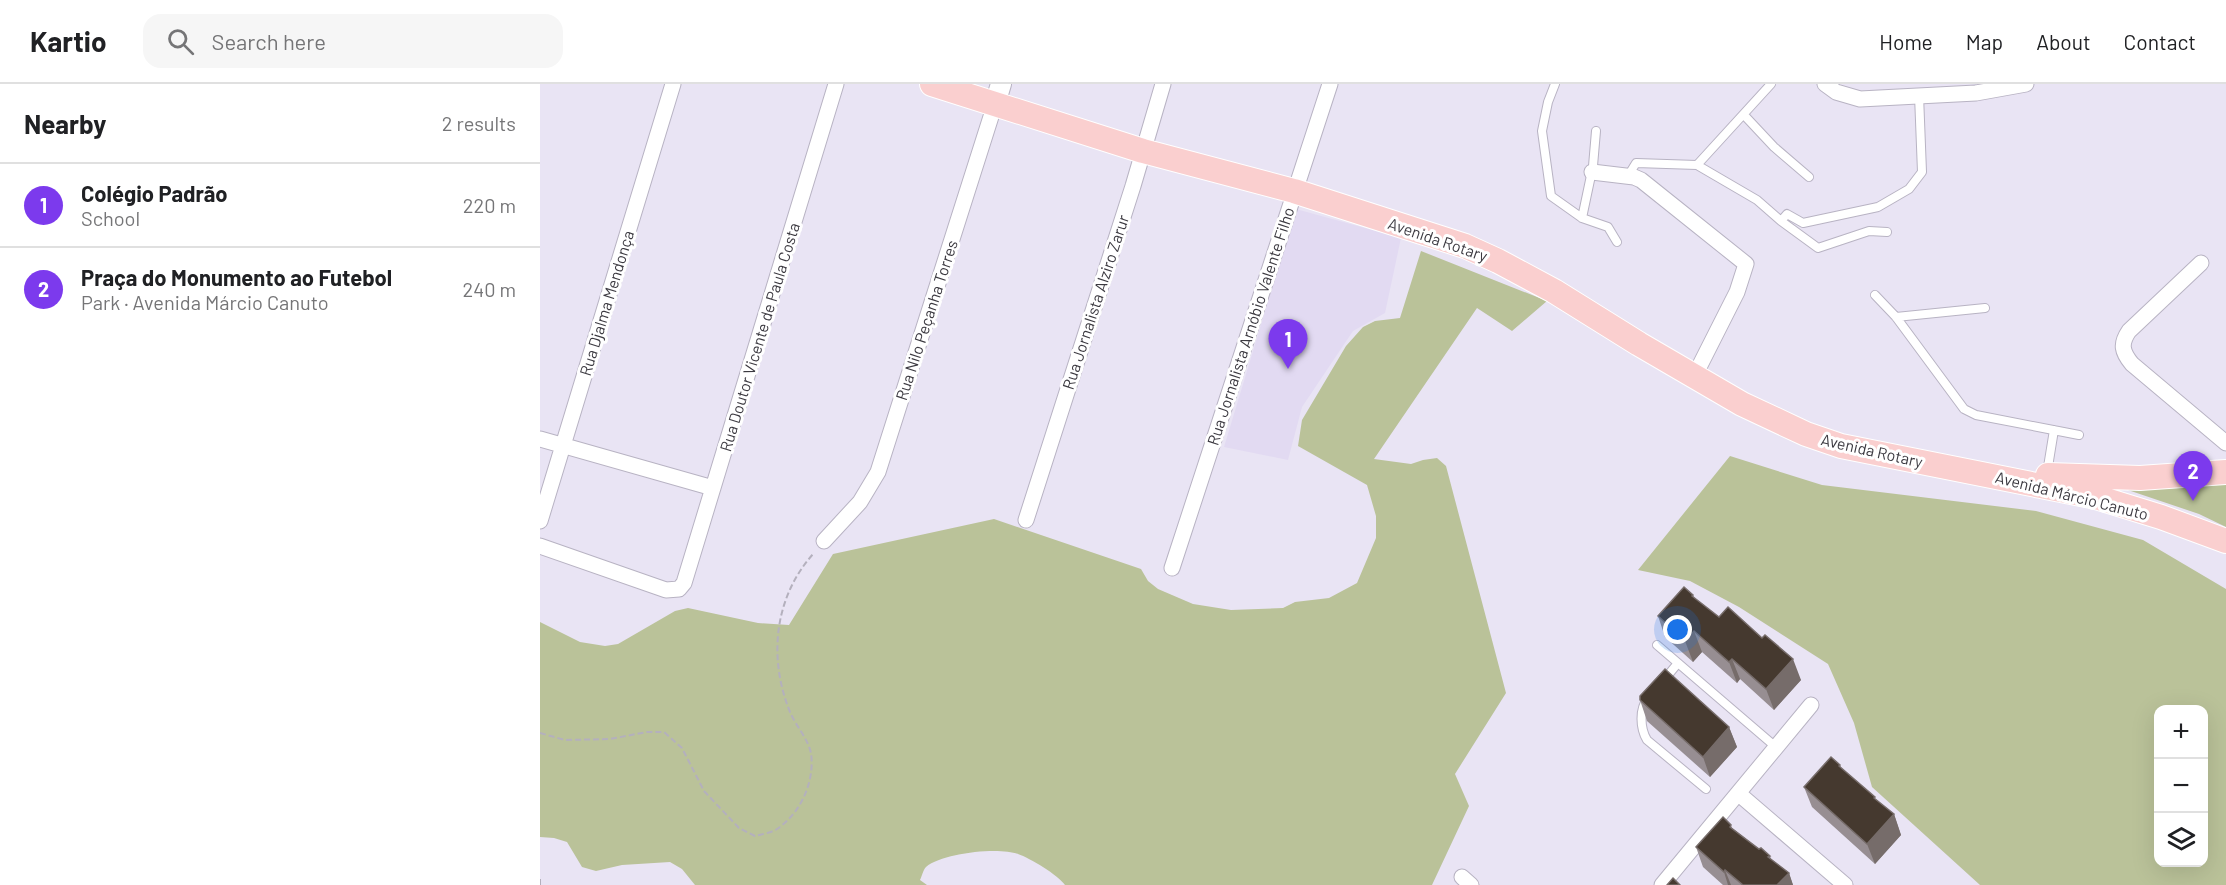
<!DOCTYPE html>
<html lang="en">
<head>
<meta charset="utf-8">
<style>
  :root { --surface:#fff; --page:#f6f6f6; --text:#202124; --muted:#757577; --line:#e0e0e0; --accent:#7c3aed }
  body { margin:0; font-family:Barlow,sans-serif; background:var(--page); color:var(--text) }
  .controls { position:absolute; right:18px; bottom:18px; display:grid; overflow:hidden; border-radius:12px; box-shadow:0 6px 24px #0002 }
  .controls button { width:54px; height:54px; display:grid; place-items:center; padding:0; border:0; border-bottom:2px solid var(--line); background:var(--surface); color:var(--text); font:30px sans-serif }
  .you { position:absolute; left:1138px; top:546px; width:21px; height:21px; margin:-15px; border:4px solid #fff; border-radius:50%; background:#1a73e8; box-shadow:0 0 0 9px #1a73e833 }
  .badge { display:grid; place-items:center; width:39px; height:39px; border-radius:50%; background:var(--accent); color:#fff; font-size:20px; font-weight:700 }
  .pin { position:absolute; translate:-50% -50px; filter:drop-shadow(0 2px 3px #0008) }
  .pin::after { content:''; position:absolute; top:32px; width:21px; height:18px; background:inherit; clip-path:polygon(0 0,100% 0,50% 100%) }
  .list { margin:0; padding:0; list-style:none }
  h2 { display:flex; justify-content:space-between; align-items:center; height:78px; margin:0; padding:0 24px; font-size:26px }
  h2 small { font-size:20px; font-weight:400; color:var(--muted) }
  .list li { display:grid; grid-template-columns:39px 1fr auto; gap:18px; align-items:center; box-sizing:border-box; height:84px; padding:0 24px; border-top:2px solid var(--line) }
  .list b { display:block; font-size:22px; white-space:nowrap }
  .list p { margin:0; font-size:20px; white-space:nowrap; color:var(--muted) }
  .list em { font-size:20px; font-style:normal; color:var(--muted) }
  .icon { flex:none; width:33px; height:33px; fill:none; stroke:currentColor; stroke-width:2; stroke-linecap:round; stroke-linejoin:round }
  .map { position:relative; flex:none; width:1686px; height:801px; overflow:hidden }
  header { display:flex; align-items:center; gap:36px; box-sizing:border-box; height:84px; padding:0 30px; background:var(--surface); border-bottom:2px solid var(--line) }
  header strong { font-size:28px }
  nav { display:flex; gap:33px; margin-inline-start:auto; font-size:21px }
  .search { width:420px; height:54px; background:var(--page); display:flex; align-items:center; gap:15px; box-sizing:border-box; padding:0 21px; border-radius:18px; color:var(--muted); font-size:22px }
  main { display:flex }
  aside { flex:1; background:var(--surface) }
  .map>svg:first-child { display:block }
  .built { fill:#e2daf2 }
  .green { fill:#bac299; fill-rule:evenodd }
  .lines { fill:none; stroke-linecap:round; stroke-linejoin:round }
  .service-casing { stroke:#b8b3c3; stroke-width:10 }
  .minor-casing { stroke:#b8b3c3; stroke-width:17 }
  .tertiary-casing { stroke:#b8b3c3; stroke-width:22 }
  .primary-casing { stroke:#fff; stroke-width:26 }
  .path { stroke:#b4b0bd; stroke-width:2; stroke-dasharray:6 3; stroke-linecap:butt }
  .service { stroke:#fff; stroke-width:8 }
  .minor { stroke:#fff; stroke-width:15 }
  .tertiary { stroke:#fff; stroke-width:20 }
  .primary { stroke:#facfcf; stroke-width:24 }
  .wall { fill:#978e92 }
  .shaded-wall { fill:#766c6a }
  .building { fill:#45392f; stroke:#766c6a; stroke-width:1.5 }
  .labels { text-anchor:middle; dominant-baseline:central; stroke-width:6; stroke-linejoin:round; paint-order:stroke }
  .street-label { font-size:16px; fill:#3c3a41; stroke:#fff }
</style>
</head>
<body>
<header>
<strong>Kartio</strong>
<div class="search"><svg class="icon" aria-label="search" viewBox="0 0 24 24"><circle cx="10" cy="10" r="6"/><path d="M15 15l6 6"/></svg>Search here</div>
<nav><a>Home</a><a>Map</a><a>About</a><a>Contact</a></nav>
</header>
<main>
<aside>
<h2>Nearby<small>2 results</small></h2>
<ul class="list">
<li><span class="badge">1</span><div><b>Colégio Padrão</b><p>School</p></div><em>220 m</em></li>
<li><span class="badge">2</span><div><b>Praça do Monumento ao Futebol</b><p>Park · Avenida Márcio Canuto</p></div><em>240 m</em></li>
</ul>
</aside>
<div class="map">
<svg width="1686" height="801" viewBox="0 0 1686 801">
  <rect width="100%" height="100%" fill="#e9e4f4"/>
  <path class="built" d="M756,125L861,154L845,229L813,247L762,323L748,376L684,363Z"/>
  <path class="green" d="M881,167L1007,217L972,247L937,224L834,375L871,380L883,376L897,374L906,382L966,609L915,690L929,722L892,801H525C518,791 490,774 478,770C458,763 403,769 386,783C383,786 382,792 380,796L387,801H155L142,785L130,778L82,781L56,787L42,783L27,758L14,754L0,753V538L40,558L65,562L78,560L135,527L148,524L218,539L249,541L293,470L454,435L601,485L608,497L618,505L653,520L691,526L743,524L755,518L789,514L817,499L836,454V432L827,401L758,362L762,336L806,262L823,243L835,237L860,234Z
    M1190,372L1282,401L1496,427L1603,456L1686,505V801H1440L1332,703L1314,639L1288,580L1199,523L1150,497L1098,486ZM1618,626H1664V778H1618Z
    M1686,398V443L1659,430L1582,404L1671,401Z"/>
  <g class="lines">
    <defs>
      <path id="service" d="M1015,0L1008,18L1002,47L1011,112L1042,134L1068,143L1077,158
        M1204,31L1234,63L1269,93
        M1157,81L1231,0
        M1088,92L1096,79L1157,81L1217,116L1241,137L1278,164L1329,147L1347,148
        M1042,134L1053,82L1056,47
        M1241,137L1247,130L1263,139L1338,123L1369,105L1382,88L1379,11
        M1335,211L1356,233L1424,325L1436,331L1539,351
        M1356,233L1445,224
        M1507,389L1514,346
        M1117,561L1237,664
        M1124,596L1138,579
        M1108,614C1099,625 1100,644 1107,656L1166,705"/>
      <path id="minor" d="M1285,0L1296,8L1320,15L1436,9L1486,0
        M1052,88L1094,93L1101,96L1206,180L1197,208L1154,293
        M1661,179L1589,247C1580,260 1582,268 1592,280L1686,359
        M0,355L173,404
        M486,436L593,102L623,0
        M0,437L133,0
        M284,457L320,418L338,388L455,20
        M0,462L126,506L139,505L144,499L296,0
        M632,484L790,0
        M1199,710L1305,801
        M922,793L931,801
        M1122,801L1271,621"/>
      <path id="tertiary" d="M455,20L461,0"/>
      <path id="primary" d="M392,0L603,67L754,107L925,162L958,177L1014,207L1099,260L1202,320L1266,350L1301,362L1556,413L1621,433L1686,457
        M1508,391L1600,394L1686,388"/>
    </defs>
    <use href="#service" class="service-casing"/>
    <use href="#minor" class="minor-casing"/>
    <use href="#tertiary" class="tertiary-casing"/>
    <use href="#primary" class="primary-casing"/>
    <path class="path" d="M0,649L25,656L70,655L107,648H124L142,664L164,707L199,744L215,752C222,750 231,749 237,745C261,729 275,697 271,669C268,655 256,642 250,628C228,574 234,513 274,469
      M0,795V801"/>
    <use href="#service" class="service"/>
    <use href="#minor" class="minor"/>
    <use href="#tertiary" class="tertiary"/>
    <use href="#primary" class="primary"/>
  </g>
  <path class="wall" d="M1153,511L1154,514L1261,596L1234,626L1200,595L1197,599L1162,568L1153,578L1125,553L1118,532Z
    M1100,616L1189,643L1197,663L1170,693L1107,637Z
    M1300,681L1301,684L1336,716L1354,730L1361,751L1335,780L1272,723L1264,703Z
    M1191,741L1192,744L1219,765L1230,772L1231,775L1249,789L1253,801H1183L1163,783L1156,763Z"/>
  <path class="shaded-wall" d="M1154,547L1162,568L1153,578L1145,557Z
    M1192,575L1200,595L1197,599L1189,578Z
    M1253,575L1261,596L1234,626L1226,605Z
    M1189,643L1197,663L1170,693L1163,673Z
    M1354,730L1361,751L1335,780L1327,760Z
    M1185,786L1191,801H1188L1184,788Z
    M1249,789L1253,801H1237Z"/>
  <path class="building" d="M1144,503L1153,511L1152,512L1179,533L1188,523L1222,554L1225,551L1253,575L1226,605L1192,575L1189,578L1154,547L1145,557L1118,532Z
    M1125,585L1189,643L1163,673L1100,616V612Z
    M1291,673L1300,681L1299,682L1335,713L1334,714L1354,730L1327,760L1264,703Z
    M1183,733L1191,741L1190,743L1219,765L1221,764L1230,772L1228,773L1249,789L1237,801H1203L1185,786L1184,788L1156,763Z
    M1133,794L1140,801H1127Z"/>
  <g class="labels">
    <g class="street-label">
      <text transform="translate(898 155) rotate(19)">Avenida Rotary</text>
      <text transform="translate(555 218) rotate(-72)">Rua Jornalista Alziro Zarur</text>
      <text transform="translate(66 219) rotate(-73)">Rua Djalma Mendonça</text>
      <text transform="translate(386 236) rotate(-72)">Rua Nilo Peçanha Torres</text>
      <text transform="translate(710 242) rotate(-72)">Rua Jornalista Arnóbio Valente Filho</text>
      <text transform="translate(219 253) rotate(-73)">Rua Doutor Vicente de Paula Costa</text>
      <text transform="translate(1332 366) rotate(13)">Avenida Rotary</text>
      <text transform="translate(1532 411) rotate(14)">Avenida Márcio Canuto</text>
    </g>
  </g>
</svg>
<div class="controls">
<button>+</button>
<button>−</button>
<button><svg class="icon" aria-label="layers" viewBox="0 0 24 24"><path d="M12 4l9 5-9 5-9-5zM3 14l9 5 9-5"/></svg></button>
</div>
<div class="you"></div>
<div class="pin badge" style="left:748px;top:285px">1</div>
<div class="pin badge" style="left:1653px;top:417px">2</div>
</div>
</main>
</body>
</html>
